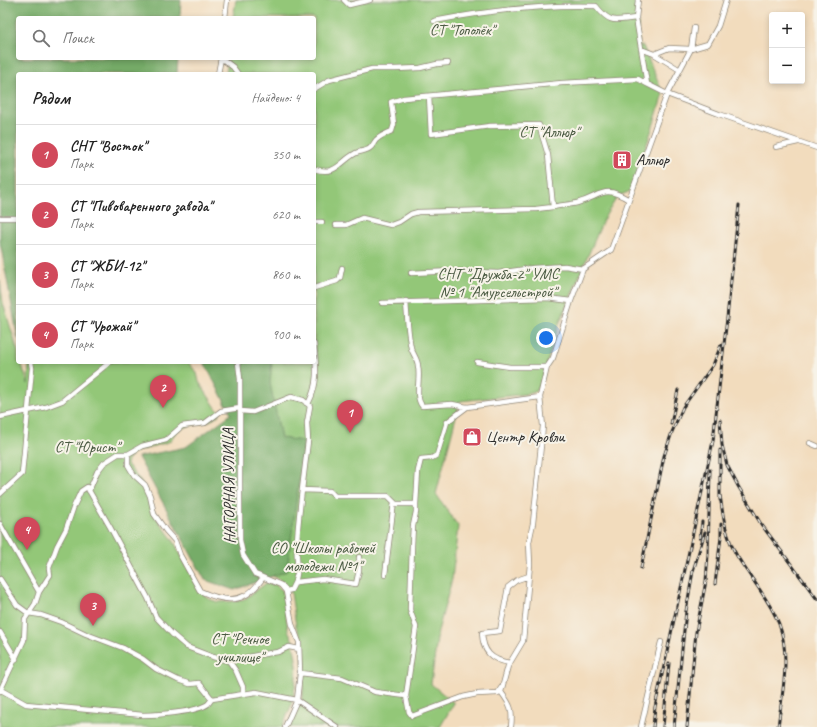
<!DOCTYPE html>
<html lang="ru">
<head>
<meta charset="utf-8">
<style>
  :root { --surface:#fff; --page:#f6f6f6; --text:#222; --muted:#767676; --line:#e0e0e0; --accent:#d1495b }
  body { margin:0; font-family:Caveat,sans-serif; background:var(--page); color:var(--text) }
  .controls { position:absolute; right:12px; top:12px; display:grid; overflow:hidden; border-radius:4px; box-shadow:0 2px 6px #0003 }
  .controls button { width:36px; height:36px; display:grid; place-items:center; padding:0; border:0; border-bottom:1px solid var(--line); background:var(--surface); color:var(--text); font:20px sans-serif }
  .you { position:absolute; left:546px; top:338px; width:14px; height:14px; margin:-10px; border:3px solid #fff; border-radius:50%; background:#1a73e8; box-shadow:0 0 0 6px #1a73e833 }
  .badge { display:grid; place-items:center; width:26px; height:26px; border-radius:50%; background:var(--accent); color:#fff; font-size:13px; font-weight:700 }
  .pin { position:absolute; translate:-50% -33px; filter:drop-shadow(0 1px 2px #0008) }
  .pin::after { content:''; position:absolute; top:21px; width:14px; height:12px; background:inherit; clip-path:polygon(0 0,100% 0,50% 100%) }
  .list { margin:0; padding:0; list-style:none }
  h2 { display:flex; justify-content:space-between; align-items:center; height:52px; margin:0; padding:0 16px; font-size:17px }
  h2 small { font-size:13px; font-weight:400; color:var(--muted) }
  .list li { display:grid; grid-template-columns:26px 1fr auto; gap:12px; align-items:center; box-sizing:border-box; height:60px; padding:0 16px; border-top:1px solid var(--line) }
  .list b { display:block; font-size:15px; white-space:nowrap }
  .list p { margin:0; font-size:13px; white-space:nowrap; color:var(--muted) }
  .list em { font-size:13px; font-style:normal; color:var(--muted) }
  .icon { flex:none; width:22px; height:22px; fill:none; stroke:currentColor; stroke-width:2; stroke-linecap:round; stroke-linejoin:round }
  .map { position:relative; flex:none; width:817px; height:727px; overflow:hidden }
  .search { position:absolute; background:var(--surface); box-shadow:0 2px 6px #0003; left:16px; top:16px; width:300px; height:44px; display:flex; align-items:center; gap:10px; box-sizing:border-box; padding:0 14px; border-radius:4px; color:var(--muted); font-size:15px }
  .panel { position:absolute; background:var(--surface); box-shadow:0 2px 6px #0003; left:16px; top:72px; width:300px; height:292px; border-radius:4px }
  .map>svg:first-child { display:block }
  .green { fill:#93c778; stroke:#5f7952 }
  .forest { fill:#76ac68; stroke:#506c4a }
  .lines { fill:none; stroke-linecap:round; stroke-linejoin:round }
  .minor-casing { stroke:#8e8474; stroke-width:6 }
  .minor { stroke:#fff; stroke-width:4.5 }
  .rail-casing { stroke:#2b2b2b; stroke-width:3 }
  .rail { stroke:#f7f3e8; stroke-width:1.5; stroke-dasharray:4.5; stroke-linecap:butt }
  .labels { text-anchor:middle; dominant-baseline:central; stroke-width:4; stroke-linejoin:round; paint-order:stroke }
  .park-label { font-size:16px; fill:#4a5a42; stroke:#f7f3e8 }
  .poi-label { font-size:16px; fill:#2b2b2b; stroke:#f7f3e8; text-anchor:start }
  .street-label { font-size:16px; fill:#2b2b2b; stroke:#f7f3e8 }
</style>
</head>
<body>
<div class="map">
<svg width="817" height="727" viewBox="0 0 817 727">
  <rect width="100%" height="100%" fill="#f7f3e8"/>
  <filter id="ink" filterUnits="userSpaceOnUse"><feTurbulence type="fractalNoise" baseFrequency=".025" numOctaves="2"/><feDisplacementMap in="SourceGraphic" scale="8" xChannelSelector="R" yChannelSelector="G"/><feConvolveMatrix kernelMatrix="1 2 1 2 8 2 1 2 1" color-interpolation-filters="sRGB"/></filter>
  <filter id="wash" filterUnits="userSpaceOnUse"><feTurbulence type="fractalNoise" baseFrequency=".012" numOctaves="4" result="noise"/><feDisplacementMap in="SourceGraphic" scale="16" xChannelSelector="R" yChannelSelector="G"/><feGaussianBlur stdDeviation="0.9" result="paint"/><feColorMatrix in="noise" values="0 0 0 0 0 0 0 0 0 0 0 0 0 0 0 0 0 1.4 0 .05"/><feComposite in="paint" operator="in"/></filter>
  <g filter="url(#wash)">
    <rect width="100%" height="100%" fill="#f2dcbd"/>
    <path class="green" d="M236,0H637L639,46H643L663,94L654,123L631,191L618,196L604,218L559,324L540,385L535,392L527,394L460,401L436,494L458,526L452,579L438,631L431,684L454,703L440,727H288L291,719L299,705L303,695V645L296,626L291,593L288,587L284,583L262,569L246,362H314V74H226L228,58H314V18H233Z
      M0,280L3,303L18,352V362H21L28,384L29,362H188L197,373L199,382L220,414C216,417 213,420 209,421C195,426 175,425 171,441L133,453L127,460V464L146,489L152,512L173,540L200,591L209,599L218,602L239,601L246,598L268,582L276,585L283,591L288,630L293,641L297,666L295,687L291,706L282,727H0Z"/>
    <path class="forest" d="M0,0H181L180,18H18V58H178L177,74H18V339L0,242Z
      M204,362H272L270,383L281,438L304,441L287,571L234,590L205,580L138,457L186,447L231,414Z"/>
  </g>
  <g filter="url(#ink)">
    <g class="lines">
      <defs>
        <path id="minor" d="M344,0L349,5L370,0
          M638,0L636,18L647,84L667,94L719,114L817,148
          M225,18L227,0
          M434,21C487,11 542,4 596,6C611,25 615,20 636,18
          M641,49L654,54L669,48L691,49L694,28
          M654,54L680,70
          M221,58L233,67L238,74
          M218,74L221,58
          M314,89L329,80L372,69H395L420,68L437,64L448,63
          M776,147L798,142
          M314,169C337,176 339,162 356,153C360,151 367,151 370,148C373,146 374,142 376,140C380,136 387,133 392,131L394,124L391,102L404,98L562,83L638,79L647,84
          M553,207C561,205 569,205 577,203C602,196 603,184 629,200
          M0,218H18
          M314,222H322
          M336,225H346L362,218L391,225L399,222L411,214L418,212L536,209L553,207L548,155L539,125L490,126L431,134L429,96
          M411,273L453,271L498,273L533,268L565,266L583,269
          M314,288L337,281L340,278L342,268
          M406,301C407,317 408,333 411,348C413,354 418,360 418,366C421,379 414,395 422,406L452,404L467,407L540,397
          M382,303L547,298L571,301
          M238,362L240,379V540L243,555L255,574L281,585L286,591L292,624L299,642L300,673L297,700L285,727
          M477,362L510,367H547
          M306,403L309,402C319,382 316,365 314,344
          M240,411L253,412L291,397L303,400L310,406L307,423L308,441L302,490
          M0,417L46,407L62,401L110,362
          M810,443L817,446
          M128,454L142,446L166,440L182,426L205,423L221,411L240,408
          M89,491L97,472L104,463L118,454H128V465L134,475L145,485L150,496L154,514L166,531L175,541L180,555L200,591C213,597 231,603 244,596C252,593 258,584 263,578
          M0,494L22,474L32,368L31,362
          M416,504V512L413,526L412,545L410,610L416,627L406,696L409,712L412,716L463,697L477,694L498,693L501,688
          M0,524L39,592L35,604L25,619L24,640L0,691
          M385,575L394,502
          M0,579L17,605L28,613L41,615L61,622L86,634L123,648L143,659L156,669L178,680L190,684L199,683L212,699L256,692L297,700L337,727
          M296,582L323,579L356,584L359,570V557
          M286,591L291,590C302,572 295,560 297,541C298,524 300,507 302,490L330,491L335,496H388L396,504H416L418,471L421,459L432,458L437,455L447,422L467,407
          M39,592L50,575L49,568L57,546L66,529L74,506L81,491L87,487L110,527L148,598L156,617L172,634L187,647L213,657L229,661L236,671L243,687V694
          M0,632L16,659
          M229,661L258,655L278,652L289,647L299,649
          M510,663C491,660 483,652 482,633L500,631L508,587L517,580L529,576
          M300,673L342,678L375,692L406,696
          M1,690L26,704L143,715C158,715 197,712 208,704C209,703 211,700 212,699
          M511,727C513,710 511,705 501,692L508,666L523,641L530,564L529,542L533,523L543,426L540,397L547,367L553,358L571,301L583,269L611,250L667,94L691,49L708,44L718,26L726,0
          M641,727L661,642"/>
      </defs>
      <use href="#minor" class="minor-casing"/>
      <use href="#minor" class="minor"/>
      <defs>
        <path id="rail" d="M720,420L722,445L727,465L738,486L761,524L817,599
          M671,424L678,390
          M720,450V500
          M720,495C723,517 726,537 737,556C751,579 769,599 779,624C791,657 782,693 778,727
          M700,538L702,522
          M641,568L664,456L672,432L683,407L713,365L721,345
          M715,584L721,537V524
          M653,727L655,707L713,441L727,318L739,205
          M663,727L669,663
          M674,727L686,611L693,571L705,532
          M687,727L696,632L706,581L708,555L710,470"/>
      </defs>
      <use href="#rail" class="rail-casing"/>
      <use href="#rail" class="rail"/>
    </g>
  </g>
  <defs>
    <symbol id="building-square" viewBox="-11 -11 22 22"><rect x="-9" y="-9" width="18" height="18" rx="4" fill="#d1495b" stroke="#f7f3e8"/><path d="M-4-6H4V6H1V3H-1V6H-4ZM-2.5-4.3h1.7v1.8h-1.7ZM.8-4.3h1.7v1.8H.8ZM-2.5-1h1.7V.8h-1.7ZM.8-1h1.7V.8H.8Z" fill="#fff"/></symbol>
    <symbol id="shop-square" viewBox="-11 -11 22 22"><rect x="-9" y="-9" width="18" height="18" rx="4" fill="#d1495b" stroke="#f7f3e8"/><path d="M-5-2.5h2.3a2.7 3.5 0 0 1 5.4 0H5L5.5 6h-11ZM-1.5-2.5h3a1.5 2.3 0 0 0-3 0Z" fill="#fff"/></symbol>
  </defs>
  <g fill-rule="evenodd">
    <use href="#building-square" x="611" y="149" width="22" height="22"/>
    <use href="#shop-square" x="461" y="426" width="22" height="22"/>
  </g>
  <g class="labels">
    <g class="park-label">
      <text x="462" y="30">СТ "Тополёк"</text>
      <text x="549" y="132">СТ "Аллюр"</text>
      <text x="498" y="274">СНТ "Дружба-2" УМС<tspan x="498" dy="18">№ 1 "Амурсельстрой"</tspan></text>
      <text x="87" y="447">СТ "Юрист"</text>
      <text x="323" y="548">СО "Школы рабочей<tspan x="323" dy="18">молодежи №1"</tspan></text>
      <text x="240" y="639">СТ "Речное<tspan x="240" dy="18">училище"</tspan></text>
    </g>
    <g class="poi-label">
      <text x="636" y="160">Аллюр</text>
      <text x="486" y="437">Центр Кровли</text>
    </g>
    <g class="street-label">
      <text transform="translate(229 486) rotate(-91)">НАГОРНАЯ УЛИЦА</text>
    </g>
  </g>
</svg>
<div class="controls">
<button>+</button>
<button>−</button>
</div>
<div class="you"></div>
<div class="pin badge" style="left:350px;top:433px">1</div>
<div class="pin badge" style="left:163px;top:408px">2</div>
<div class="pin badge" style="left:93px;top:626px">3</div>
<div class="pin badge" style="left:27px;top:550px">4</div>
<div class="search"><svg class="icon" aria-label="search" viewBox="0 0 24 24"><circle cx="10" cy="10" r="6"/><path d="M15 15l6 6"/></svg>Поиск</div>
<section class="panel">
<h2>Рядом<small>Найдено: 4</small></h2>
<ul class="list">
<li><span class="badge">1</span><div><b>СНТ &quot;Восток&quot;</b><p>Парк</p></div><em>350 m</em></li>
<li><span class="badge">2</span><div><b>СТ &quot;Пивоваренного завода&quot;</b><p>Парк</p></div><em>620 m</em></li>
<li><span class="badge">3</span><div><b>СТ &quot;ЖБИ-12&quot;</b><p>Парк</p></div><em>860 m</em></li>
<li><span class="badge">4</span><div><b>СТ &quot;Урожай&quot;</b><p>Парк</p></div><em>900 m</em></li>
</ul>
</section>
</div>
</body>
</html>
